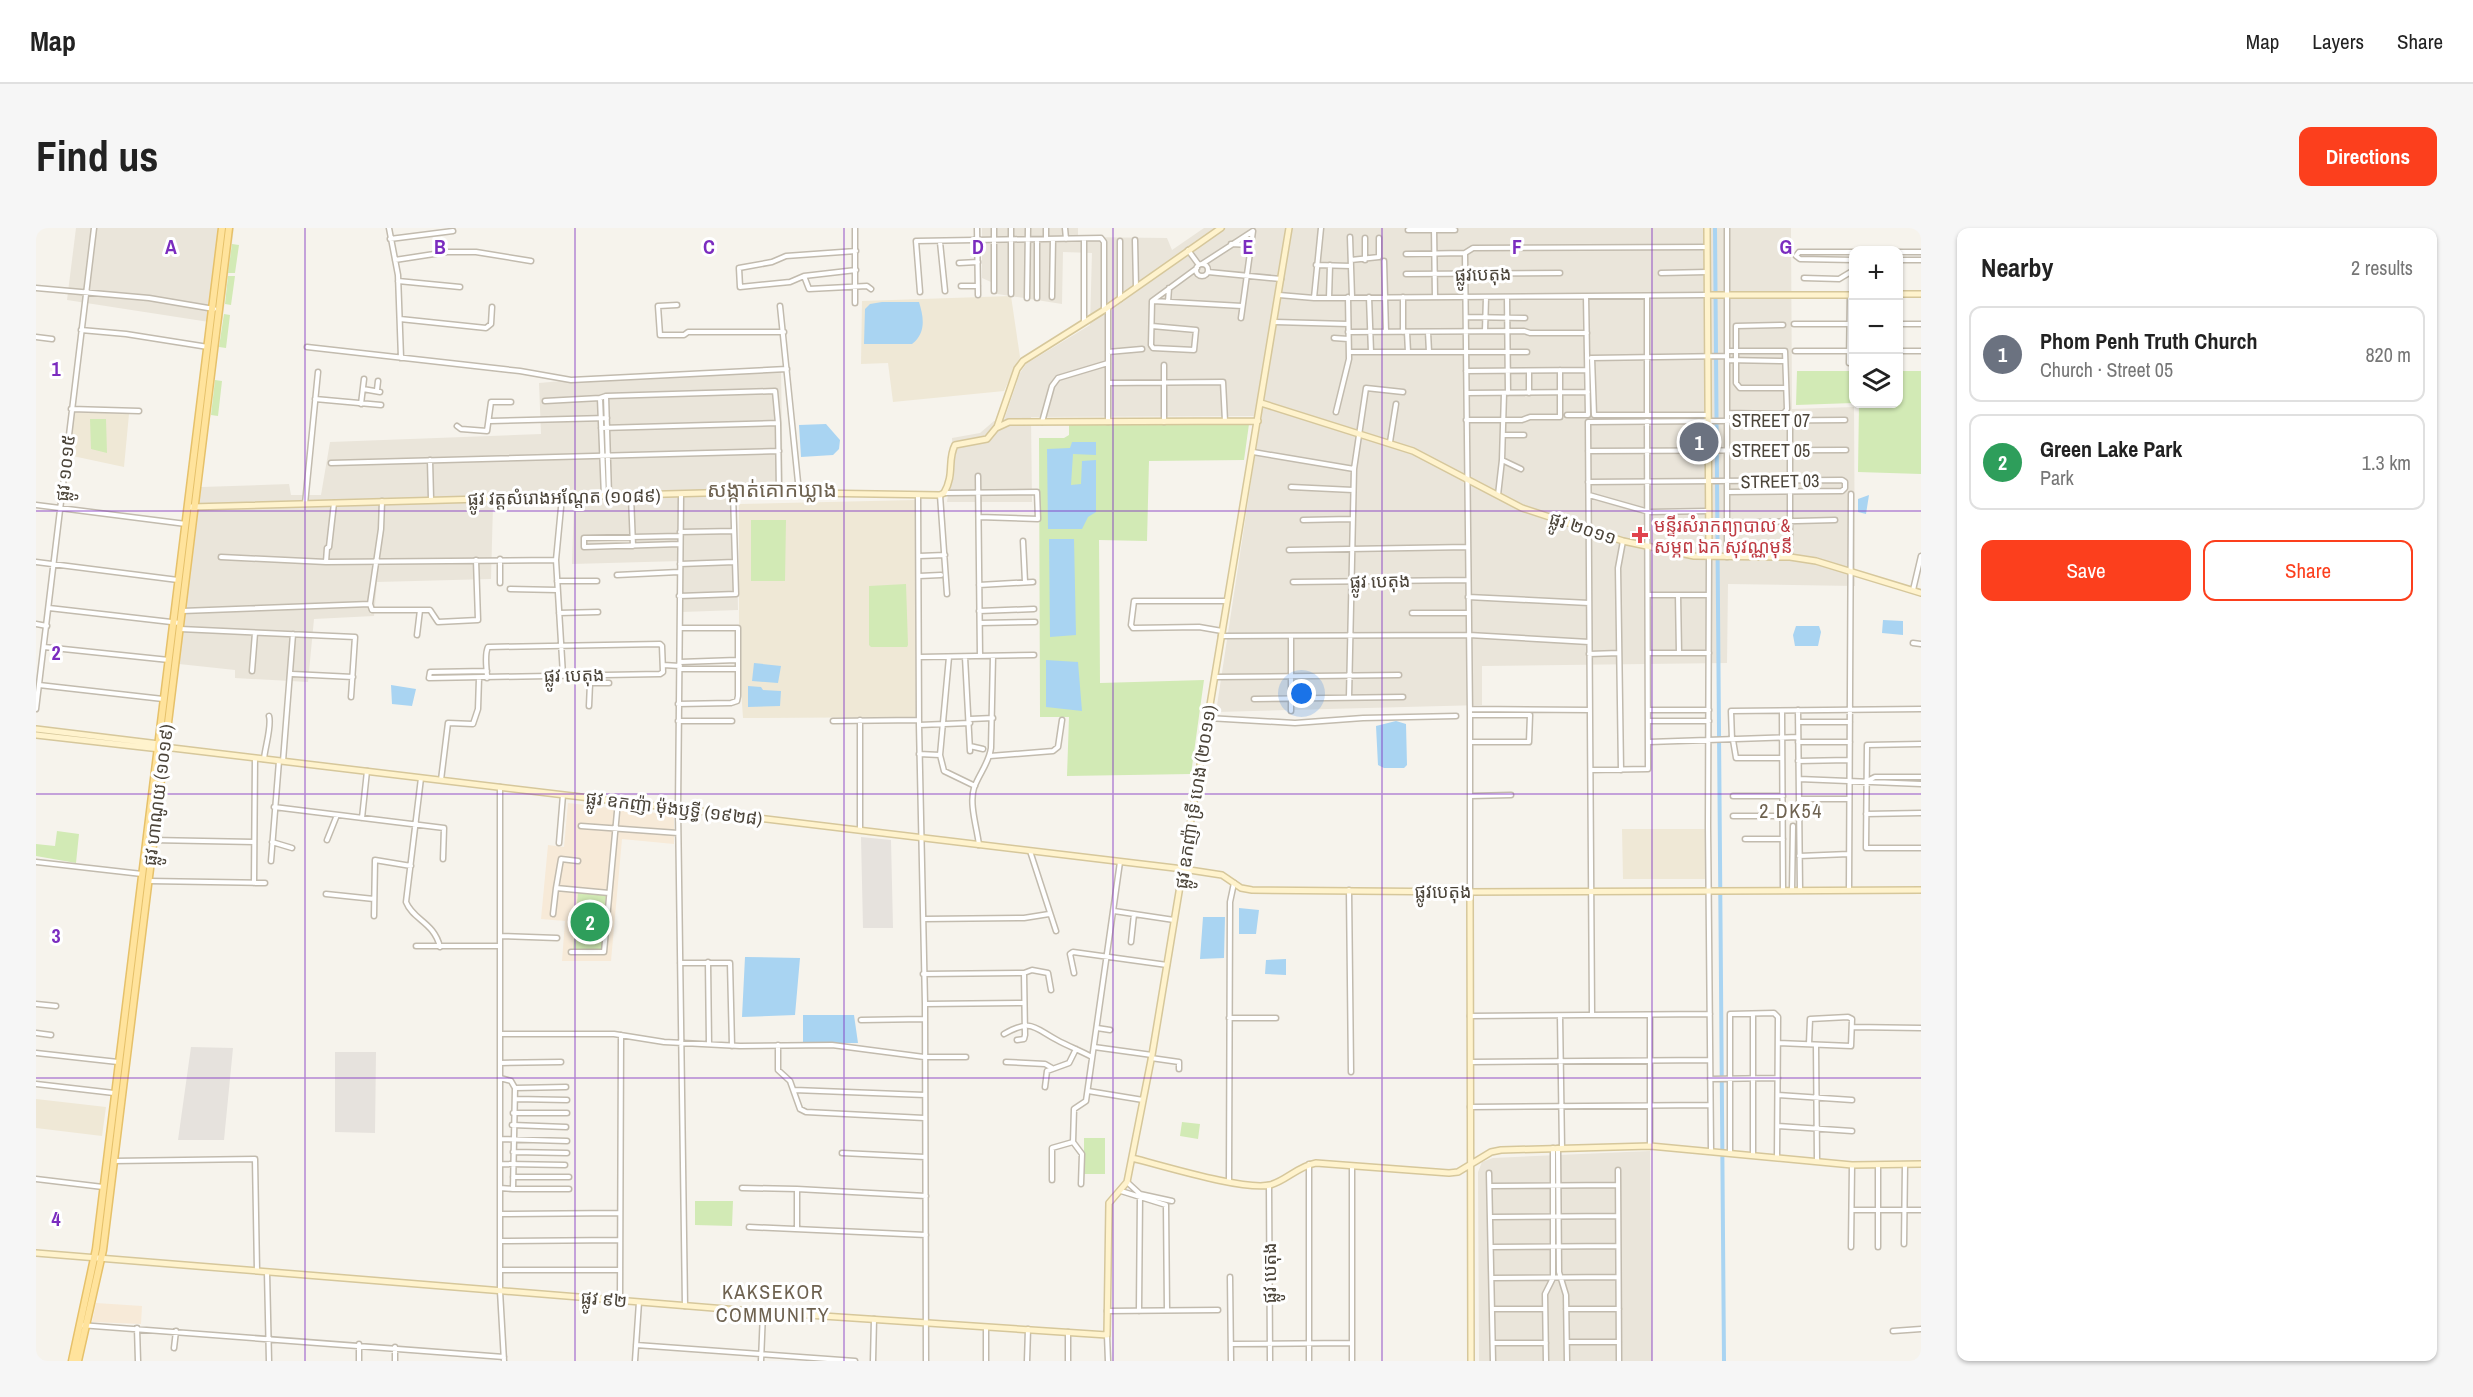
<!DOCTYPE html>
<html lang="en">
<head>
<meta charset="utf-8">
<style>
  :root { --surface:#fff; --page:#f6f6f6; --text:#222; --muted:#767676; --line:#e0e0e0; --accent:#fc3f1d }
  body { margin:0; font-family:"Archivo Narrow","Noto Sans Khmer",sans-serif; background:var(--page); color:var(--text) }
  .controls { position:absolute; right:18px; top:18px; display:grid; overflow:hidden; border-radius:12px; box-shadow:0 2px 4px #0004 }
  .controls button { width:54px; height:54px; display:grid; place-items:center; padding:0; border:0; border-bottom:2px solid var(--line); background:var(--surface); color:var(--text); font:30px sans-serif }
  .you { position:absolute; left:1266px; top:466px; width:21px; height:21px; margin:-15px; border:4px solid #fff; border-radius:50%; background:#1a73e8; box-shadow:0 0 0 9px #1a73e833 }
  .badge { display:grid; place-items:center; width:39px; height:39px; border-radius:50%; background:var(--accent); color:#fff; font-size:20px; font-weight:700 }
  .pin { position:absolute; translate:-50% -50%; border:3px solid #fff; box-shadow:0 2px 6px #0006 }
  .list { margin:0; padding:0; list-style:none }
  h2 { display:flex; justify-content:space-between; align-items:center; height:78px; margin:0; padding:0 24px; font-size:26px }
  h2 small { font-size:20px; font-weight:400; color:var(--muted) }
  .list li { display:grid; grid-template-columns:39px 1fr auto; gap:18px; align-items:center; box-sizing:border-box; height:96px; margin:0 12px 12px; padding:0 12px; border:2px solid var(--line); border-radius:12px }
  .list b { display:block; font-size:22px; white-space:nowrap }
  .list p { margin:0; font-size:20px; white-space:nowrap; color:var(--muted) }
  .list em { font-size:20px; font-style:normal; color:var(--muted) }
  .actions { display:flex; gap:12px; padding:18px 24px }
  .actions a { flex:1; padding:14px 0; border:2px solid var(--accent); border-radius:12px; text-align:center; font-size:21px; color:var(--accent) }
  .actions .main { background:var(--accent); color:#fff }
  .icon { flex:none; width:33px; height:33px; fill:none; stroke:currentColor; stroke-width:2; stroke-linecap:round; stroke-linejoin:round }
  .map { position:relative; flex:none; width:1885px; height:1133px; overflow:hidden; border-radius:12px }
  header { display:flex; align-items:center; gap:36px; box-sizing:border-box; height:84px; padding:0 30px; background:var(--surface); border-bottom:2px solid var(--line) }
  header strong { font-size:28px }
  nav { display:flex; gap:33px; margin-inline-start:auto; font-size:21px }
  .intro { display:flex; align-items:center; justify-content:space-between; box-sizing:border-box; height:144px; padding:0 36px }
  h1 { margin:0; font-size:42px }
  .button { padding:15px 27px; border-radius:12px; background:var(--accent); color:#fff; font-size:21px; font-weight:700 }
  main { display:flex; gap:36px; padding:0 36px }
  aside { flex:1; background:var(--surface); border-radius:12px; box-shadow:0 2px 4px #0004 }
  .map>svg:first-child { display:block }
  .residential { fill:#eae5da }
  .commercial { fill:#f7ead8 }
  .industrial { fill:#e6e2dd }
  .education { fill:#efe8d6 }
  .green { fill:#d2eab5 }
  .water { fill:#a9d4f2 }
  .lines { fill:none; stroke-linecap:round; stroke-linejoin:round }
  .canal { stroke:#a9d4f2; stroke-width:4 }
  .street-casing { stroke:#c2bbae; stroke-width:7 }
  .secondary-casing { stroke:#d6c79b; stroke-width:8 }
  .primary-casing { stroke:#e6c16a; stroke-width:9 }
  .street { stroke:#fff; stroke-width:4 }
  .secondary { stroke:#fff3cd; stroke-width:5 }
  .primary { stroke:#ffe39c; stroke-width:6 }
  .grid { fill:none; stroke:#7b2cbf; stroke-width:1.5; stroke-opacity:0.55 }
  .health-dot { fill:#e0444e; stroke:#fff; stroke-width:2 }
  .labels { text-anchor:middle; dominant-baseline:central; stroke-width:6; stroke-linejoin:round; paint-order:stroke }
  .street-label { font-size:18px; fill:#4b4439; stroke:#fff }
  .health-label { font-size:18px; fill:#be3a42; stroke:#fff; text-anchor:start }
  .neighbourhood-label { font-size:20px; letter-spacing:1.5px; fill:#6e6250; stroke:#fff }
  .quarter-label { font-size:21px; fill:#6e6250; stroke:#fff }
  .grid-label { font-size:20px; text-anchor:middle; font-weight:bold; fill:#7b2cbf; stroke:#fff; stroke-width:6; stroke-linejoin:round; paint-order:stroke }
</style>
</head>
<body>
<header>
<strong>Map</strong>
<nav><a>Map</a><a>Layers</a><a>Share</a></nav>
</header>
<div class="intro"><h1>Find us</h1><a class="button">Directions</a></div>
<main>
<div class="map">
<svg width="1885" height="1133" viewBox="0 0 1885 1133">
  <rect width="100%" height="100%" fill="#f6f3ec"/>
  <path class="residential" d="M40,0H198L186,96L31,72Z
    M946,0H1042V9L1131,10L1136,22L1168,0H1755L1756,181L1818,179L1819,358L1692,356L1691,435L1446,438V477L1180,484L1225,188L995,189L996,274H911L913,260L918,249L916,210L944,205L958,193L968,192L984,145L990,136L1054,97L1056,25L1027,24L1026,76L955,65V54L946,50Z
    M745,141L747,266L700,268L702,382L646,384L645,333L536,336L538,276L457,277L455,351L341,354L338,388L278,391L272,454L199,450V442L143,436L165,259L253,256L255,267H285L294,214L505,206L503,155L570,149Z
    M1614,923L1616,1133H1443L1442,944L1446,934L1457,930Z"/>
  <path class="commercial" d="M532,575L638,587V616L586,611L575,733H526L529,693L505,691L512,617L528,619Z
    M60,1075L106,1078L105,1096L56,1094Z"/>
  <path class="industrial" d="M825,609L855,612L857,700H827Z
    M155,819L197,820L188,912H142Z
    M299,824H340L339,905L299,904Z"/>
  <path class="education" d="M975,68L984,129L968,163L857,174L852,135L825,136L826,73Z
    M36,184L93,186L88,239L32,227Z
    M879,272L880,489L707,490L703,431V276Z
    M1586,601H1669V651H1587Z
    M0,871L70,879L66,908L0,900Z"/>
  <path class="green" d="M196,16L203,17L199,45H192Z
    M192,48H199L195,77L189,76Z
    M188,86L194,87L190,120L183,119Z
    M1761,143H1817V175L1760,177Z
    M1863,143H1885V246L1822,244L1823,176H1862Z
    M179,152L186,153L182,188L175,187Z
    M54,191H70L71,225L55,221Z
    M1213,196L1208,232L1113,233L1111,313L1063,312L1064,455L1168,452L1155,546L1031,548L1033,489H1004L1003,210H1028L1033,207V197Z
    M715,292H750L749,353H715Z
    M870,356L872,417L871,419H835L833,417V358Z
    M21,603L43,606L40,635L0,628V616L19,618Z
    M542,664L570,667L566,721L537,722Z
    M1146,894L1164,896L1162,911L1144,908Z
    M1048,910H1069V946H1048Z
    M659,973H697L696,998L659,997Z"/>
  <path class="water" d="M846,74H883C888,90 890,105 876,116H828L829,81L834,76Z
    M790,196L804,212L803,221L797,227L765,229L763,197Z
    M1036,214H1060V227L1037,226L1035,257L1045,256L1046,233L1060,232V284L1052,289L1046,301H1012L1011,221L1034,220Z
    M1833,267L1830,286L1822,284V271Z
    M1013,311H1038L1040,407L1014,409Z
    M1847,392L1867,393V407L1846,405Z
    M1760,398H1783L1785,404L1782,418H1759L1757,407Z
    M1010,432L1042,434L1046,483L1010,479Z
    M718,435L745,438L742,455L716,453Z
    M355,457L380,461L376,478L356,476Z
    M712,458L725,459L727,462L745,463L744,478L712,479Z
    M1360,493L1370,496L1371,537L1368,540H1348L1342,537L1340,498Z
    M1203,680L1223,682L1220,706H1203Z
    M1167,689H1189L1188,730L1164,731Z
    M709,729L764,730L759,787L706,789Z
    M1250,731V747L1229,746L1230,732Z
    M767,787H818L822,815H767Z"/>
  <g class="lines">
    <path class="canal" d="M1679,0L1688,1133"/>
    <defs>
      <path id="street" d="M353,0L362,47L365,130
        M941,0L942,67
        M1010,0V11
        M1029,0L1030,11
        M1398,0L1399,69
        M1691,0V329
        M1372,2H1419
        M1314,9L1316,69
        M1329,10V32
        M354,11L417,3
        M1048,11V94
        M1001,12V70
        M1099,12L1100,59
        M1084,13V71
        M904,14L909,63
        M1195,16L1215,17
        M1152,22L1163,37
        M820,23L750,28L736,34L703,40L704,59L754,54L768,48L820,42
        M1818,24H1763L1760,28L1764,31L1818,32
        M1862,24H1885
        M1429,25L1434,487V664
        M1370,26L1429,25L1437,20L1671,19
        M359,32L411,24H440L495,33
        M1315,32L1343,29V10
        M1862,32H1885
        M1348,33L1350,104
        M923,35L942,34
        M1166,36L1217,3L1205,90
        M1160 42a6 6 0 1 1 12 0a6 6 0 1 1-12 0Z
        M1280,37L1315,38
        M1172,44L1245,51
        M1625,45L1671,44
        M1370,46L1524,45
        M768,48L773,61L831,58L835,61
        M1768,50L1803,51L1818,42
        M362,53L424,59
        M925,58H942
        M0,60L113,70L178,81
        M958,63V0
        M884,64L880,13L1065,10L1068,14V82
        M975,66V0
        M1243,67L1278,70L1671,67
        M1016,69L1017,11
        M1333,69L1335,124
        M1367,69V104
        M1471,69L1472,165
        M991,70L992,0
        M1278,70L1285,0
        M1293,70L1294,37
        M1117,73L1206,78
        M1132,74L1133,60
        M819,75V0
        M641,77L622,78L624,107H648L652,104H748
        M744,78L763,264
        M1072,80V194
        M1430,89L1489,90
        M364,91L450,100L455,96L456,79
        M1239,94L1312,96
        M1758,96H1818
        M1862,96H1885
        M1747,97L1700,98V155L1704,160H1750
        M1116,98L1160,102L1158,122L1117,120L1115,117L1116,73L1161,40
        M45,102L90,106L172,119
        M1449,103L1450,69
        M1312,104L1488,103L1494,105H1551
        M1371,104L1372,124
        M1392,104L1393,124
        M0,109L16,111
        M1298,110L1312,111
        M271,119L484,143L535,152L751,141
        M1691,123H1749L1751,181L1749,184L1744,186L1691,185
        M1759,123H1818
        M1862,123H1885
        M1072,124L1106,121
        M1313,124H1491
        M1555,130L1691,128
        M1556,130L1558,187H1672
        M1691,132L1749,133
        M1813,135L1814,67
        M1128,137V194
        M1430,143L1551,142
        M1493,143V165
        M1072,155L1187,154L1189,193
        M327,161L344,164
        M341,162L342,153
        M1431,165L1552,164
        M570,168L573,268
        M564,170L568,268
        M279,171L345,177
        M509,173L564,170L570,168L739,163L742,195L743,264
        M325,176L328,151
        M35,181L103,183
        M1300,184L1313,131L1312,69
        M1531,187H1552L1550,68
        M1611,187V68
        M1430,192H1486L1494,189H1524V142
        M1754,192V329
        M454,193L571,190
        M1006,194L1016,158L1022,150L1072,135
        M421,198L425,201L451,203L455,174H475
        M565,200L742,195
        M1467,207H1488
        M1354,214L1360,176
        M1552,223L1810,222
        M1217,224L1318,241
        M394,232L395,271
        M1466,232L1485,241
        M295,235L743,223
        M942,248L944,428
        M1552,254L1806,252L1809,254V260L1806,263L1691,264
        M1255,259L1317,262
        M908,265L1001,264L1002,291L943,289
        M645,267L642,581L649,1078
        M882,267L883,497L889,776L890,1133
        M904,267L911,366
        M1462,267L1466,232L1468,165
        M1553,267L1613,284L1673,283
        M595,268L597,318
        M526,269L520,332L527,447
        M346,273L345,301L334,376L336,382H394L402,394L442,392L440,332
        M269,276L282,144
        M0,277L150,296
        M1267,292L1315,291
        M1691,295L1799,292
        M644,304L698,303
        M987,313L989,354
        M644,316L548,319V310L644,308
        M1253,322L1432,319
        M883,328L909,327
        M185,329L290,334L520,332
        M1673,329L1672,598L1675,922
        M0,334L142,352
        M290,334L291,320L293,319L298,275
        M644,336L699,334
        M581,347L643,344
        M883,348L905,347
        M521,353H561
        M1257,354L1432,352
        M464,355V331
        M943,357L997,354
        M474,361L521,362
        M1877,362L1885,328
        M1612,367H1672
        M1642,367L1643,425
        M643,368L700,366L697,265
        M1432,369L1553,375
        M13,380L144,395
        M146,383L334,376
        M943,383L998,381
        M523,385L562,384
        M1376,385H1432
        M944,395L999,394
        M0,396L11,398
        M144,401L319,409L315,469
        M1186,403L1163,399L1097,400L1095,397L1098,373H1191
        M381,407L384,382
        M1185,408L1433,407L1553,414
        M1255,408V483
        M1877,415L1885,416
        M8,419L133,432
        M1612,425H1673
        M1553,426L1583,425
        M883,429L998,427
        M929,429L934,523
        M644,434L701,432
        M627,437L644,438
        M644,441H701
        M216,443L219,405
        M451,443L394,444L393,450L624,446L627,444L626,418L624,416L452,419C448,427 451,440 451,450
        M256,446L317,449
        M553,447L554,455H573
        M1179,449L1363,447
        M3,457L127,471
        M1313,469L1318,241L1330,160L1367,164
        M1218,471L1367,469
        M642,476L695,475L701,473L702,468V400H644
        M553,478L554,455
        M0,481L58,0
        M1434,481L1554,482
        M1612,482H1673
        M1762,482L1764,662
        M1746,483L1747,662
        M1434,487H1494L1493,514H1434
        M1172,490L1259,495L1327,490L1420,488
        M934,491L957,490
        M824,492V602
        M642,493H696
        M797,493L883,492
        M1612,493H1673
        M1762,494H1814
        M883,497L934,495
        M1696,512L1695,483L1885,481
        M1697,512L1700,530H1746
        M1613,514L1762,509
        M1762,514H1814
        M1885,516L1831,517L1830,620H1885
        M934,518L947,521
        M883,526L904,527L908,543L939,558
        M904,527L913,429
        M954,528L1017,523L1022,519L1026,492
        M228,531C229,519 236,498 233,488
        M247,533L257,406
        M1762,533L1813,532
        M1555,542L1612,541L1611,193
        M1585,542L1582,340L1587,313
        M385,550L370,674C377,692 398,694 404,719
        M1763,551L1885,556
        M405,552L412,495L437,496L442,481L443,450
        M1831,553L1839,549H1885
        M464,559V1063L468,1133
        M1435,568L1475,567
        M1697,568H1747
        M1763,571H1813
        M238,579L408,600L407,631
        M1830,586L1885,585
        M1697,588H1747
        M326,590L331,543
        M545,598L642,605
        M1709,611H1747
        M116,612L218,614
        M291,612L301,587
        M236,614L256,620
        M523,615L527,567
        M943,617C941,600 933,576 938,560C943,546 953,535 955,520L957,428
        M994,623L1020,703
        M1763,628L1813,626
        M235,633L243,533
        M0,634L106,646
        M113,653L229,655
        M218,655L219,530
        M520,660L525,631L542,633
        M1313,662L1315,844
        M1756,662L1757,598
        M1813,662L1815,266
        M290,666L338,671
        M1078,683L1138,692
        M517,686L520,660L573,665
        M338,688L339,632L375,638
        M888,691L988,690L1013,686
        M464,708L521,710
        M1095,714L1098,686
        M380,718H464
        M535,724H568L582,573
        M672,734L673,816
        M644,735H694L696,818
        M1038,745L1034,726L1037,724L1131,737
        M887,746L988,745L996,742L1012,745L1015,762
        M0,776L20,778
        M889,776L988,775
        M1717,786V926
        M1556,787L1552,194L1809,192
        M1614,787V918
        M1434,788L1674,786
        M1524,788L1526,920
        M1193,790H1240
        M825,792L889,791
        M1816,799L1885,800
        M1061,800L1074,802
        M0,805L15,807
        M464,806H578L628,814L704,818L796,817L888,829H930
        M968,806C996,790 998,800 1021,812C1032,818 1045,823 1056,829
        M981,812L988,811L989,807L988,745
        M1742,815C1766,816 1791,817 1815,818L1816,791L1812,789L1774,791L1773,816
        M742,817V842L754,853L764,881L770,884L888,890
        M1780,817L1781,933
        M1058,819L1116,827
        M0,825L82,834
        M1115,830L1143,834V841
        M970,834L1009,836L1016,840
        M1435,834L1674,832
        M464,835L525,834
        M464,850L475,853L479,860L477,961H533
        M1674,851L1742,850
        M0,856L78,865
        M1009,859L1011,843L1033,835L1040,821
        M479,860L530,859
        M758,862L889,867
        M1052,863L1107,872
        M1742,867L1816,872
        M479,871L531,872
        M1434,879L1674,877
        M477,885H531
        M476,897L530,899
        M1742,898L1816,903
        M464,911L531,913
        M1037,914L1046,926L1045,956
        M1522,920L1523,1044L1530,1067L1531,1133
        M477,924L531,925
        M1694,924V786L1738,785L1742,789L1741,929
        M806,925L889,929
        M77,933L219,931L221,1043
        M464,936L529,937
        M1273,936V1133
        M1316,938V1133
        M1582,942L1583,1133
        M1453,945L1457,1133
        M477,949H533
        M0,951L67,959
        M1016,952V920L1037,914L1038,881L1050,873L1084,634
        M1091,954L1104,966L1136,973
        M1193,954L1194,674L1198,655
        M1233,957L1234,1133
        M1454,958L1582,957
        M464,960L477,961
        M706,960L761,961L890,968
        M1085,963L1130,977L1131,1082
        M1816,982H1885
        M464,986L584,985
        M1454,989L1582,988
        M713,999L890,1007
        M761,1001V961
        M464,1013L584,1012
        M1868,1016L1869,937
        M1455,1019L1582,1018
        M1815,1019L1816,937
        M1842,1019V937
        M464,1042H584
        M231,1044L233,1133
        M1194,1049L1195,1133
        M1456,1050L1582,1049
        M584,1073L585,807
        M1456,1081H1509
        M1530,1081H1583
        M1071,1083L1182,1082
        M1103,1083L1104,966
        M44,1097L468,1129
        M950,1099V1133
        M101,1100L102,1133
        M1857,1103L1885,1101
        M1071,1107L1072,1133
        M1531,1114H1583
        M1457,1115H1510
        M1195,1116L1316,1115
        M600,1117L819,1133
        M138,1120L140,1103
        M323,1133V1116
        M359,1133V1119
        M599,1133L603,1074
        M725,1133L727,1084
        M837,1133L838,1091
        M991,1133L992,1101
        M1032,1133V1104
        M1510,1133L1509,1066L1517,1050V920"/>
      <path id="secondary" d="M1671,0L1673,329
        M1862,66H1885
        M1671,67H1818
        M1225,175L1377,223L1486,280L1587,313L1658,328L1754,329L1780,333L1885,365
        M961,199L981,141L987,133L1068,82L1185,0
        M155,279L705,264L904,267L908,265C919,246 911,232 919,217L951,211L960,200L973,194L1222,193
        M0,501L123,516L128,519L1147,641L1186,647L1205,660L1216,662L1434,664L1885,662
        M0,507L124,521
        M1434,664L1435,1133
        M1096,930C1125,937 1208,963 1234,957C1250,953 1262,938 1280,935L1413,945L1422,944L1455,924L1465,922L1614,918L1816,937L1885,936
        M0,1025L727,1084L1071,1107L1073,975L1091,954L1116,827L1253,0"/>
      <path id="primary" d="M36,1133L60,1021L186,0
        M42,1133L67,1022L193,0"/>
    </defs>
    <use href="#street" class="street-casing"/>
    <use href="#secondary" class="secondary-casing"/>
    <use href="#primary" class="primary-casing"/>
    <use href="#street" class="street"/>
    <use href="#secondary" class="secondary"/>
    <use href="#primary" class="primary"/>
  </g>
  <path class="grid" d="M269,0V1133M539,0V1133M808,0V1133M1077,0V1133M1346,0V1133M1616,0V1133M0,283H1885M0,566H1885M0,850H1885"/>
  <path class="health-dot" d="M1601 298h6v6h6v6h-6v6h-6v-6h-6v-6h6z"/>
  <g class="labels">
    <g class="street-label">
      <text transform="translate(1447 46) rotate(-1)">ផ្លូវបេតុង</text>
      <text x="1735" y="192">STREET 07</text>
      <text x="1735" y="222">STREET 05</text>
      <text transform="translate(29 240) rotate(-84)">ផ្លូវ ១០១៥</text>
      <text transform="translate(1744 253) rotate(-1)">STREET 03</text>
      <text transform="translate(528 269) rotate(-1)">ផ្លូវ វត្តសំរោងអណ្ដែត (១០៨៩)</text>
      <text transform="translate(1547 300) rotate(18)">ផ្លូវ ២០១១</text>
      <text transform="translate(1344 353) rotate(-1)">ផ្លូវ បេតុង</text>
      <text transform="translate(538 447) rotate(-1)">ផ្លូវ បេតុង</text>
      <text transform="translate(122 567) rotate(-83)">ផ្លូវ ហាណូយ (១០១៩)</text>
      <text transform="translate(1159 569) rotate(-81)">ផ្លូវ ឧកញ៉ា ទ្រី ហេង (២០១១)</text>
      <text transform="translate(638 580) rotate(7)">ផ្លូវ ឧកញ៉ា ម៉ុងឫទ្ធី (១៩២៨)</text>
      <text x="1407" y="663">ផ្លូវបេតុង</text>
      <text transform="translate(1233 1045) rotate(-90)">ផ្លូវ បេតុង</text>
      <text transform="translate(568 1071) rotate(5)">ផ្លូវ ៩២</text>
    </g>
    <g class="health-label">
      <text x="1618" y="297">មន្ទីរសំរាកព្យាបាល &amp;<tspan x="1618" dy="21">សម្ភព ឯក សុវណ្ណមុនី</tspan></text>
    </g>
    <g class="neighbourhood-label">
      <text x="1755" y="582">2 DK54</text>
      <text x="737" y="1063">KAKSEKOR<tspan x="737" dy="23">COMMUNITY</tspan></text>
    </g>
    <g class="quarter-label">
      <text x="736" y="261">សង្កាត់គោកឃ្លាង</text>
    </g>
  </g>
  <g class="grid-label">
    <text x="135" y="26">A</text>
    <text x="404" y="26">B</text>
    <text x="673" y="26">C</text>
    <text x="942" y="26">D</text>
    <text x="1212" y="26">E</text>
    <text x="1481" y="26">F</text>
    <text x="1750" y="26">G</text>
    <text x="20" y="148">1</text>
    <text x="20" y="432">2</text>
    <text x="20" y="715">3</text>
    <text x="20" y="998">4</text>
  </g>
</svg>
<div class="controls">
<button>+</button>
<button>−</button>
<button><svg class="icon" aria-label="layers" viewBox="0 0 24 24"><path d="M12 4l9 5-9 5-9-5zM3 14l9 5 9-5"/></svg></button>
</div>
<div class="you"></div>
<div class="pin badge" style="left:1663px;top:214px;background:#6b7280">1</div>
<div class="pin badge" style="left:554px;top:694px;background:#2e9e5b">2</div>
</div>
<aside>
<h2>Nearby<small>2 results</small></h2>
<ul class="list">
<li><span class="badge" style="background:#6b7280">1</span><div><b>Phom Penh Truth Church</b><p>Church · Street 05</p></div><em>820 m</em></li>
<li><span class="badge" style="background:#2e9e5b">2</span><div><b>Green Lake Park</b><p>Park</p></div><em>1.3 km</em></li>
</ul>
<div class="actions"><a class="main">Save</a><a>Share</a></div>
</aside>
</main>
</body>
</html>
